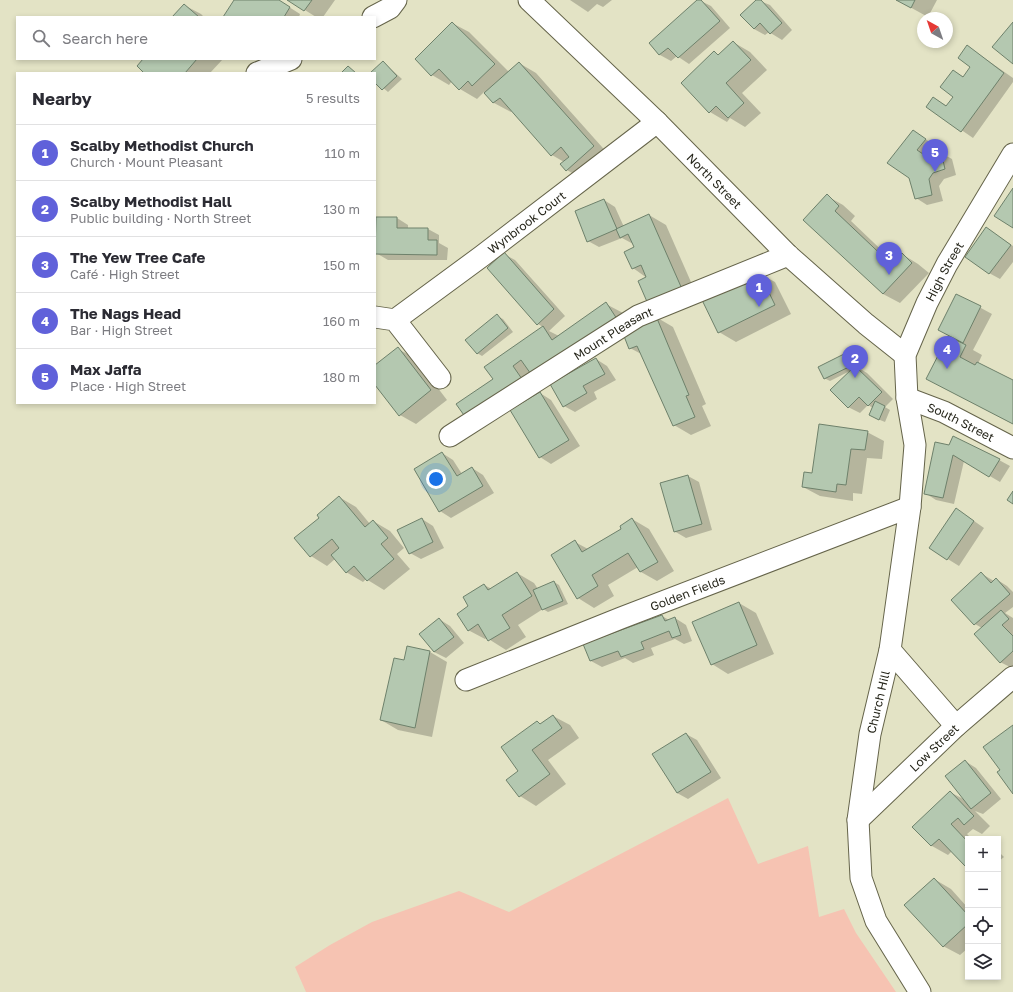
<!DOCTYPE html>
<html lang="en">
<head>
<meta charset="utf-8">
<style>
  :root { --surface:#fff; --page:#f7f7f7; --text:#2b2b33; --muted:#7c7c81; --line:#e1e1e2; --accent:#6061da }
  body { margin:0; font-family:"Golos Text",sans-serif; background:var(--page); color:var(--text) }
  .controls { position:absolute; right:12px; bottom:12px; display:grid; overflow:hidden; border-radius:0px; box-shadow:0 2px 6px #0003 }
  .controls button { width:36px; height:36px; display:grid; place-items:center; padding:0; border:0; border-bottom:1px solid var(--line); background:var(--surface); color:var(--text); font:20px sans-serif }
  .compass { position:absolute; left:917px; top:12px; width:36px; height:36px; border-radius:50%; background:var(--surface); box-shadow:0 2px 6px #0003; rotate:320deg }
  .you { position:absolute; left:436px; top:479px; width:14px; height:14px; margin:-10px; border:3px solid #fff; border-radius:50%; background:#1a73e8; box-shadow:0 0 0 6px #1a73e833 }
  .badge { display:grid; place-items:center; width:26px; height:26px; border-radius:50%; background:var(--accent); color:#fff; font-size:13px; font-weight:700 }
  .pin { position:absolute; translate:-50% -33px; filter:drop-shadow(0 1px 2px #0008) }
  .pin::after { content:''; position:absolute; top:21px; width:14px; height:12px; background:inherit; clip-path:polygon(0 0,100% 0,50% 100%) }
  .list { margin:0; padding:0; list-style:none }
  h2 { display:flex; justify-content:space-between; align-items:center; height:52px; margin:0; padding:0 16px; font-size:17px }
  h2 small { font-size:13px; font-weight:400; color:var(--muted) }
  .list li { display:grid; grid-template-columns:26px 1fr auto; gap:12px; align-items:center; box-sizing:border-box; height:56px; padding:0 16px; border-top:1px solid var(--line) }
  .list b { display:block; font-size:15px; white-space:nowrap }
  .list p { margin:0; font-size:13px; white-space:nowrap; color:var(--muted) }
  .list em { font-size:13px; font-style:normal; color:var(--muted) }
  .icon { flex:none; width:22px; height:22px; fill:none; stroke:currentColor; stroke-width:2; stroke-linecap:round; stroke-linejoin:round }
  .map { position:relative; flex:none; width:1013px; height:992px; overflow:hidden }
  .search { position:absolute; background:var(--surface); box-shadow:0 2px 6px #0003; left:16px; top:16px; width:360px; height:44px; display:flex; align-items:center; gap:10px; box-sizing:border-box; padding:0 14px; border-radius:0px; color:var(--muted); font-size:15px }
  .panel { position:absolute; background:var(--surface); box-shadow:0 2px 6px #0003; left:16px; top:72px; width:360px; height:332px; border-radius:0px }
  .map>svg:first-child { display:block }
  .green { fill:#f6c3b2 }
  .shadow { fill:#0003 }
  .building { fill:#b4c8b0; stroke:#6e816b }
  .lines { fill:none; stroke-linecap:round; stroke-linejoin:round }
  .minor-casing { stroke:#65644a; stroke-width:23 }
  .minor { stroke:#fff; stroke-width:21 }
  .labels { text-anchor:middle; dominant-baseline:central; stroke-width:3; stroke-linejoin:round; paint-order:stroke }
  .street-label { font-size:12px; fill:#26261b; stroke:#f1f1d2 }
</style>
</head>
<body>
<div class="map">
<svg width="1013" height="992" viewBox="0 0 1013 992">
  <rect width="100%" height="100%" fill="#e3e3c5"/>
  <path class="green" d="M728,798L758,864L808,846L819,917L844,909L856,933L896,992H306L295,967L330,945L372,922L459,891L509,912Z"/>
  <path class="shadow" d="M235,0H278L300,14L299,17H224Z
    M289,0H335L323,17H316Z
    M570,0H612L603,7L597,4L588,12Z
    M699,0L711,6L730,28L689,64L677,56L671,61L660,55L650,44Z
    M758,0L770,5L792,30L782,40L769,32L765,35L754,29Z
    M897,0H937L928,17Z
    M184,5L201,14L204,17H174Z
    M452,23L469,32L509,72L519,63L536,73L610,156L584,180L567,170L564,162L552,155L512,111L511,112L494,103L484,92L477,99L460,89L452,81L449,85L432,75L416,59Z
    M733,42L750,52L767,70L742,93L761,113L745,127L730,118L727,122L710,112L714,53L719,55Z
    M967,46L1013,78V82L973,138L928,107L934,98L947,106L954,96L953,71L964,77L971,67Z
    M145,59H223L210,73H145Z
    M383,62L402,79L388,92L375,81V73H371Z
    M913,131L936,146L928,157L941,153L952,159L956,175L944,179L939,186L943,201L927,205L916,198Z
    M827,196L843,205L855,216L851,221L894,262L902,254L918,264L929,273L900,303L883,294L804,220Z
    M604,200L615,207L624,227L649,215L666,225L698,298L647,278L633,268L636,248L635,245L622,238L599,247L588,241Z
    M377,218H397L408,225V229H428L439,235V243L448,248L447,260H388L376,253Z
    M986,228L1013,246V262L1000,279L989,273Z
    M504,254L515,260L565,316L549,331L559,336L606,304L623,313L633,327L656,317L673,327L706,404L702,406L711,426L691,435L674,425L643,355L630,348L624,335L570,372L571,373L596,359L607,366L616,380L594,392L597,399L575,412L564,406L552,385L534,376L538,389L494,379L543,327L538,324Z
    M758,273L775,282L791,314L736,342L719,332Z
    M957,295L992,314L973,350L982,355L978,364L1013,382V424L927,379L949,336L939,330Z
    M497,316L503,319L513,332L482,356L477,353Z
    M398,349L415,358L447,400L416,424L400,415L375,383V366Z
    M844,355L849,359L857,367L867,373L893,399L885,407L890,410L885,422L875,418L873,408L868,405L860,413L848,407L850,371L830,381L824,378Z
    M540,393L551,400L580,446L551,464L540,457Z
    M867,432L884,441L882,459L867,458L862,494L853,493V501L820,496L803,487L813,474Z
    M936,444L999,460L1010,466L1000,482L964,461L954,504L936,500L925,493Z
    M442,453L453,460L462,474L472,468L483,475L494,493L451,518L440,511L415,470Z
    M688,476L699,482L712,530L686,538L674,531Z
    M339,497L356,507L370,524L373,521L390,531L404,548L397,554L410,569L384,590L366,579L363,582L346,572L335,559L327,566L311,556L320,518Z
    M967,516L984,528L959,566L930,548Z
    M422,519L433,526L444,548L421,559L410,553Z
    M632,519L649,529L674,571L657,581L641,572L638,567L608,585L614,596L594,608L578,598L575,542L588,549L622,529Z
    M517,573L534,583L538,589L554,582L559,585L568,604L548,612L543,609L518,625L526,637L506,650L487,638L485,639L468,630L470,607L484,585L492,589Z
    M982,574L994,581L996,579L1007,586L1013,592V607L1005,613L1013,618V667L1012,668L1000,662L982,628L975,624L953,600Z
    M739,603L756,613L774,654L728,674L712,664Z
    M662,616L669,620L675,618L686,625L692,641L684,644L675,639L651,648L654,655L633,663L625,658L602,667L591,661Z
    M439,619L450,626L464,643L446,658L434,652L421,634Z
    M408,647L430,652L447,662L432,737L398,730L381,720L405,661Z
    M553,716L570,725L579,738L548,760L566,784L536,806L520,796V771L537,722L541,724Z
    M686,734L697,740L721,778L688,799L677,793Z
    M965,761L976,768L1001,799L983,814L975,811L990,826L982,834L973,829L967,834L972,839H968V867L952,851L948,855L932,846L914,827L950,792L967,801Z
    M998,851L1004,857L998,862Z
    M934,879L951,889L968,908V948L960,955L943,946Z"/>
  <path class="building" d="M234,0H279L290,7L284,17H223Z
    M287,0H312L304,11Z
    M697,0H701L720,21L678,58L668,48L659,55L649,43Z
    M756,0H761L782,23L770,34L760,23L754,29L740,15Z
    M896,0H915L911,8Z
    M184,4L199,17H172Z
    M452,22L495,64L472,86L468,81L459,90L439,69L431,76L415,59Z
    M1013,22V64L992,47Z
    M733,41L751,60L726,83L744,103L728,118L716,106L709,113L681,83L714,51L718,55Z
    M967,45L1004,73L961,132L926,107L933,97L946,106L953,97L940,87L953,70L963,77L970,67L958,58Z
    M143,59H197L185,73H144L137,66Z
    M383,61L397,76L382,90L375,83V73H370Z
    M519,62L594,146L566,171L560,164L569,157L561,147L551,156L500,98L493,103L484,93Z
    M348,66L356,73H341Z
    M913,130L926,139L917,150L926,156L941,152L945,169L933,173L929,179L932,195L915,199L909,178L887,163Z
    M1013,188V228L994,216Z
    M827,194L839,206L835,211L891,264L902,253L912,263L883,294L803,220Z
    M604,199L617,229L587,242L575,211Z
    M649,214L682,289L648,304L638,281L646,277L641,265L632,269L624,252L634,247L628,234L620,238L616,229Z
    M376,217H397V228H428V240H437V255L375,254Z
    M986,227L1011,245L989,274L965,257Z
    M504,252L554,309L537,325L487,268Z
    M759,272L775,305L718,333L702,300Z
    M956,294L981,306L963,343L938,330Z
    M606,302L617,319L533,377L521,360L513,366L522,379L466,418L456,404L493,379L484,367L543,326L552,340Z
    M497,314L508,328L477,354L465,340Z
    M656,316L689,395L686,396L695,417L673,426L637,346L629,349L622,331Z
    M948,336L966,345L960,357L975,365L977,362L1013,380V424L926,379Z
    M398,347L431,390L399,416L375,385V365Z
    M844,354L853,365L824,379L818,367Z
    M596,358L605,374L583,386L587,393L563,407L550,384Z
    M855,366L882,392L868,406L859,397L848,408L830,390Z
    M540,392L569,440L539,458L510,410Z
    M875,401L885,406L879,420L869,415Z
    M819,424L868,431L865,450L851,449L846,485L837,484L836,492L802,487L804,472L812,473Z
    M953,436L1000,459L989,477L953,455L943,498L924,494L935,442L949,445Z
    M442,452L457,476L472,467L483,486L439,512L414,469Z
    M688,475L702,524L674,532L660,483Z
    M1013,491V504L1007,500Z
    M339,496L365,527L373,520L388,538L381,544L394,559L367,581L354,566L346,573L331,555L339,548L332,539L310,557L294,538L319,518L317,515Z
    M956,508L974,521L947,560L929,548Z
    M422,518L433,542L409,554L397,530Z
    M632,518L658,562L640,572L628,553L592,575L598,586L577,599L551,555L575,540L582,552L621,529L620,526Z
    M517,572L532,596L502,615L510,628L488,641L478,624L468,631L457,614L468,606L463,597L484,584L488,590Z
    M981,572L991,583L996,578L1010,594L974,625L951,600Z
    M554,581L563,601L542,610L533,590Z
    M739,602L757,645L711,665L692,622Z
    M1001,610L1009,619L1002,625L1013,636V651L1000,663L974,634Z
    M662,615L665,621L675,617L681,635L672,638L669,631L641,642L644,649L621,657L618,651L590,661L583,644Z
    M439,618L454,637L434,652L419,634Z
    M407,646L430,651L415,728L380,720L394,658L404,660Z
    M553,715L562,728L532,750L550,774L519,797L506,780L518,771L501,747L537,721L540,724Z
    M1013,725V794L997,772L1000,770L983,747Z
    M686,733L711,772L677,793L652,754Z
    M965,760L991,793L971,809L945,776Z
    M950,791L974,816L964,825L958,818L951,824L968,842V866L966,867L939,839L931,846L912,827Z
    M934,878L968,915V924L943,947L904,905Z"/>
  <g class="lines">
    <defs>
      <g id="minor">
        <path id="s1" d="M529,0L657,122L788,255L866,324L905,355"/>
        <path d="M373,17L390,8L396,0"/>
        <path d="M257,73L291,59"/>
        <path d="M375,317L395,320L440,378"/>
        <path id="s2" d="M395,320L482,256L657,122"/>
        <path id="s3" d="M907,398L944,412L1013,448"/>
        <path id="s4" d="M450,436L638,316L788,255"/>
        <path d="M890,650L956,726"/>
        <path id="s5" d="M466,680L621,618L910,507"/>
        <path id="s6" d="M858,820L956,726L1013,677"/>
        <path id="s7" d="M920,992L876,921L861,878L858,820L870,734L890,650L910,507L915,445L907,398L905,355L927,303L947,264L1013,154"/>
      </g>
    </defs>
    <use href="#minor" class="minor-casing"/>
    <use href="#minor" class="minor"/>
  </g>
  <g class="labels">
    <g class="street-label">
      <text stroke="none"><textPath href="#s1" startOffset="259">North Street</textPath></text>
      <text stroke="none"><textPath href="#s2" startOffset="164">Wynbrook Court</textPath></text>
      <text stroke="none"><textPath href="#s7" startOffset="750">High Street</textPath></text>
      <text stroke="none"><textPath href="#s4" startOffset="193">Mount Pleasant</textPath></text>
      <text stroke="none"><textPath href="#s3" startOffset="59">South Street</textPath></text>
      <text stroke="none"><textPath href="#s5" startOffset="238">Golden Fields</textPath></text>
      <text stroke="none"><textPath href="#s7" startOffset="307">Church Hill</textPath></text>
      <text stroke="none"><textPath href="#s6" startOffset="105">Low Street</textPath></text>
    </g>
  </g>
</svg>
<div class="controls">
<button>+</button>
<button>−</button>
<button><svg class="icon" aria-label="locate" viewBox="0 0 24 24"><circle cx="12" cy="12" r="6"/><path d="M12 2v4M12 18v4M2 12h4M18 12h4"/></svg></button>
<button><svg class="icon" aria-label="layers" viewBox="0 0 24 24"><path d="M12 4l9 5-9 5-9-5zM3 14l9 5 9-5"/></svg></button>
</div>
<svg class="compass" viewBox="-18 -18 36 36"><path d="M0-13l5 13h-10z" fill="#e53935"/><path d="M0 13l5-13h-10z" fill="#7c7c81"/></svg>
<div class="you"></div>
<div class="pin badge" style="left:759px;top:307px">1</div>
<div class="pin badge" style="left:855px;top:378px">2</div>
<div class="pin badge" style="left:889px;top:275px">3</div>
<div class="pin badge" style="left:947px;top:369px">4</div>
<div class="pin badge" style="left:935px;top:172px">5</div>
<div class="search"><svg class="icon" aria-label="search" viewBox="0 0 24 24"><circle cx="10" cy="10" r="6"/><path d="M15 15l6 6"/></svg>Search here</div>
<section class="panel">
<h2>Nearby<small>5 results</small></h2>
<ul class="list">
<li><span class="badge">1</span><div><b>Scalby Methodist Church</b><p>Church · Mount Pleasant</p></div><em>110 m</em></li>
<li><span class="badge">2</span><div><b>Scalby Methodist Hall</b><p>Public building · North Street</p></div><em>130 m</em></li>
<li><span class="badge">3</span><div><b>The Yew Tree Cafe</b><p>Café · High Street</p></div><em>150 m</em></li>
<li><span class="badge">4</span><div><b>The Nags Head</b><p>Bar · High Street</p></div><em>160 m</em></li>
<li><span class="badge">5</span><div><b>Max Jaffa</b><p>Place · High Street</p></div><em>180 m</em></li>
</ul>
</section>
</div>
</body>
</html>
